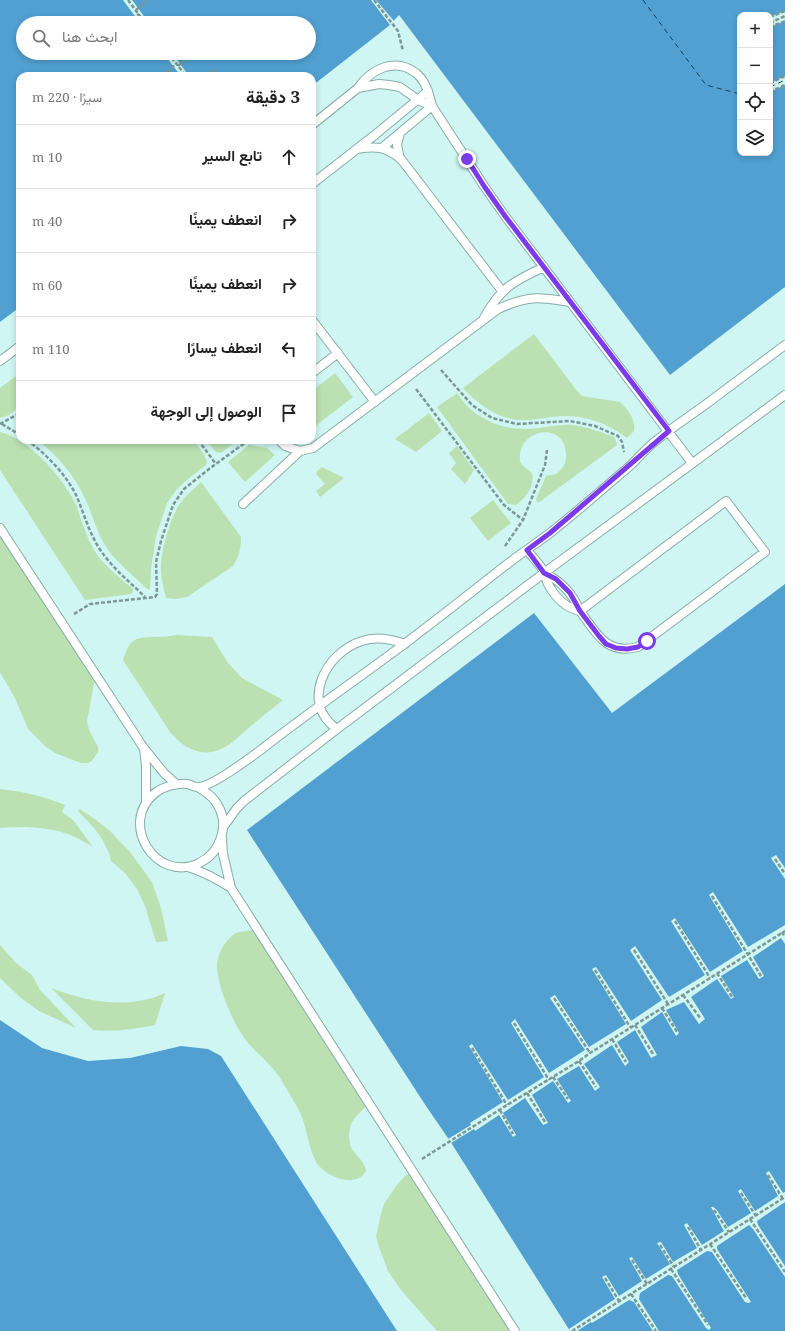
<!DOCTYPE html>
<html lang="ar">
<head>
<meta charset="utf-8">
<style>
  :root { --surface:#fff; --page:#f6f6f6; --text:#222; --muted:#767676; --line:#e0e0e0 }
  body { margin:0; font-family:"Noto Serif",Vazirmatn,serif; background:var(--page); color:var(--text); direction:rtl }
  .controls { position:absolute; right:12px; top:12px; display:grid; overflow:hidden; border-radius:8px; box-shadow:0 2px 6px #0003 }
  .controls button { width:36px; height:36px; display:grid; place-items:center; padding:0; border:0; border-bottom:1px solid var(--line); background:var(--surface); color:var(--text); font:20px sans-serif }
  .stop { position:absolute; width:12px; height:12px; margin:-9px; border:3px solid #7c3aed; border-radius:50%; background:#fff }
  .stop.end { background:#7c3aed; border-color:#fff; box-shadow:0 1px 4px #0008 }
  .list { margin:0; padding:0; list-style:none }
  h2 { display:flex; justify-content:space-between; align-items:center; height:52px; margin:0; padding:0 16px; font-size:17px }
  h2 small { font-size:13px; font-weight:400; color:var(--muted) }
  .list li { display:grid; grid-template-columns:26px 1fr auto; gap:12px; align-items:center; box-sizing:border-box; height:64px; padding:0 16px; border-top:1px solid var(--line) }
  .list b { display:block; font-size:15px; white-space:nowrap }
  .list em { font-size:13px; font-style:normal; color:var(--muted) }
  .icon { flex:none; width:22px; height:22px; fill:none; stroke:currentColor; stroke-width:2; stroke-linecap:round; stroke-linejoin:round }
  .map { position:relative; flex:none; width:785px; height:1331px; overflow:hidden; direction:ltr }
  .search { position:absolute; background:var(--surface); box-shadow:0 2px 6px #0003; left:16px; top:16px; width:300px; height:44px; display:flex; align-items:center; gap:10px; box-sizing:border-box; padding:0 14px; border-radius:22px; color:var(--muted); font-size:15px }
  .panel { position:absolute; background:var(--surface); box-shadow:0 2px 6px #0003; left:16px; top:72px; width:300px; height:372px; border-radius:12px; direction:rtl }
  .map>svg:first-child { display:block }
  .green { fill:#bbe0b1 }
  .water { fill:#51a0d1; fill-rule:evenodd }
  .pier { fill:#cff6f2 }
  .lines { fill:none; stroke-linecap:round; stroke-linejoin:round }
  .ferry { stroke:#1a3c52; stroke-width:1; stroke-dasharray:5 4; stroke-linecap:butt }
  .lane-casing { stroke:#88aca9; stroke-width:10 }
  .path { stroke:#7c9795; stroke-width:2.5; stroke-dasharray:4 2; stroke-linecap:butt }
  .lane { stroke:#fff; stroke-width:8 }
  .route { stroke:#7c3aed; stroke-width:5 }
</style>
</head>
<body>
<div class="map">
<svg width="785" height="1331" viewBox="0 0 785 1331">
  <rect width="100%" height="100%" fill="#cff6f2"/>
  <path class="green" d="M534,334L577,391L582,396L620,402C628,410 636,419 634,431L627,438C608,423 584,415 561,416C546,417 532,421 518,420C495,417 478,404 463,388Z
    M20,373V406L9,415L0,418V388Z
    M335,373L353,397L313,428L312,426V391Z
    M457,393C460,397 464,403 468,407C483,421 506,430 527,429C542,429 558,424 573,425C587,427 601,432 614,437L616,441L617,445L538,503L536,500L537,497L546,476C548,475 550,475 552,475C561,474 567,463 566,454C565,423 524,427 520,454C520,457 519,460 521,463C523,467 529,470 532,473C535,487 526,497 516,505L508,504L437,407Z
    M429,413L442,431L416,452L395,439Z
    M0,432C29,438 66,481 77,507C82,522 86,536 94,550C103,565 119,577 133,589V592L131,594L85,600L0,470Z
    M37,440H193L204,454L207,462L206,465L188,479L177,489L167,503L156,536L151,569L150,589L149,590L145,587C132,574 112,559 103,542C97,530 93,518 88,505C78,480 59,456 37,440Z
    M206,440H238L221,453L216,452Z
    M249,445L267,448L275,455L245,482L228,462Z
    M457,446L474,470L465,484L451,469L456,463L449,453Z
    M322,467L344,478L320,497L316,491L325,484L316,474L317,471Z
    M201,482L241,537C241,548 239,557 233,566L187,597L175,599L166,598C164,589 161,579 161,570C160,554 170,519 179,505C185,496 194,489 201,482Z
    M493,500L511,523L488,541L470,518Z
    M0,531L95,678L87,721L89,730L98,747V752L92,761L88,763H81L55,753L45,746L28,729L15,698L0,672Z
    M176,635L212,637L228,663L242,678L283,700C270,710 258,720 246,730C239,736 231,745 221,749C200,758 184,748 170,732L123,660C130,638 135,637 157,637C164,637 170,636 176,635Z
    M0,789C26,792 42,796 65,805L62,812L73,820L93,847C84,842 75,836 65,833C45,827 21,826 0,828Z
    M80,809L96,820L110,831L130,852L152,882L161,908L168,941L156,942L145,906L137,889L125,873L111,861L109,853L102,839L94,828L78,811V810Z
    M254,930L303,1009L368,1105C363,1109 358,1114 354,1119C348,1127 347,1144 354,1152C359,1158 365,1163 366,1171C356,1188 330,1178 319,1166C311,1157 307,1132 303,1120C300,1111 294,1102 289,1093C285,1086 280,1077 274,1070C265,1059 254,1051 245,1039C233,1023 217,986 217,966C217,954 226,939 236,933C241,931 249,931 254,930Z
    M0,945L16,963L32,975L40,990L76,1028L39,1011L21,998L0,978Z
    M51,988C87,1002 129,1010 165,993L155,1025C134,1029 115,1032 93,1030Z
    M410,1173L510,1331H437L401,1290L388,1271L379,1247L376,1236L381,1214L384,1204L396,1186L405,1176Z"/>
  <path class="water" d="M0,0H785V287L670,375L399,15L390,25L312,86V76H20V307L0,322ZM740,15H770V153H740ZM23,23H309V53H23Z
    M785,584V1331H570L450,1141L426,1106L247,830L534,613L612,713Z
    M0,1020L42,1048L88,1061L130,1058L181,1046L208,1049L221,1056L397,1331H0Z"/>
  <path class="pier" d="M123,0H132L149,23H140Z
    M371,0H376L394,21L390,25Z
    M785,11V21L770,27V17Z
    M163,53H172L189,76H181Z
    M785,76V85L770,92V83Z
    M776,855L785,868V879L771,858Z
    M713,892L748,947L785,925V944L781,938L753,957L764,976L759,979L747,960L721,976L734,997L731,999L717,979L691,997L705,1019L699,1024L684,1002L666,1010L679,1033L676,1036L662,1012L641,1027L657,1055L651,1058L635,1030L617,1042L629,1062L625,1066L612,1045L584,1064L600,1087L595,1091L579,1066L557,1079L571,1101L568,1103L553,1081L532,1095L548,1123L543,1125L525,1098L503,1113L516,1135L513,1137L499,1115L475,1131L474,1129L451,1143L448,1139L471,1125L470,1123L503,1102L469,1046L472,1044L508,1100L544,1077L511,1023L515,1019L549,1073L585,1050L550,998L555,995L589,1047L626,1024L592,969L596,967L631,1021L662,1000L630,950L635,946L669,997L705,975L671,921L675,918L710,972L743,951L709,895Z
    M769,1171L783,1193L785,1192V1202L757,1221L758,1225L785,1266V1277L753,1229L749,1225L717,1246V1249L751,1302L748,1303L745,1302L712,1252L707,1251L677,1270L678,1274L711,1328L709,1330L706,1328L672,1276L668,1275L640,1293L639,1299L659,1331H653L634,1302L629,1300L592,1323L591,1322L577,1331H570L569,1329L615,1299L602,1277L606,1275L619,1296L642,1281L629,1258L632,1257L646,1279L670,1264L657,1243L661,1242L673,1262L697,1248L684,1225L687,1223L702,1245L724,1231L711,1207H713L716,1209L728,1227L751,1213L738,1191L741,1189L755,1211L778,1196L766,1173Z"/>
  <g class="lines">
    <path class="ferry" d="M643,0L706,85L740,94
      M770,87L785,80"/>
    <defs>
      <path id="lane" d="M358,88L379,84L389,85L400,87L418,100L432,106
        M312,125L358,88C371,69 395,57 416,73C426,81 429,94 432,106L484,186L505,216L692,463
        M400,133L397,145L400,159
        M383,147L432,106
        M357,149C376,146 385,146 401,159L502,291
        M312,184L376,134L428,91
        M484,318C500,288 514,281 544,267
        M312,320L375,402
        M0,361L20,346
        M312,373L338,353
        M279,440L285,446L300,451L313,448L498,309C529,295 538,297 570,302
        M726,501L765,552L638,647C606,655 597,634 580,611Z
        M243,504L300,451
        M0,528L143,747L164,773L176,784
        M527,550C532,557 540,564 544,572C546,576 546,580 548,584C555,597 566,608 580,611
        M544,573C561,581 573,594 580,611
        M337,729C299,703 326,652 362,641C377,636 391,639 405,644
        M144,748L146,766V803
        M198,787C205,792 213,796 217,804C230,824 221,853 199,863C156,884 118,823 155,793C164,786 177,783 188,784C191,785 194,787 198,787C211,787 250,758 262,749C308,713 356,680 403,645C439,618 474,590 510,562C523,552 537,543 550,533C578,511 604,488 631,465C638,458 645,450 652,444C670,429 690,416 709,402C734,383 760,364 785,345
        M224,826L237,808L244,801L337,729L544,573L785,395
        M222,838L223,854L231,888L515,1331
        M188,867C204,872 217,879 231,888"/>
    </defs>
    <use href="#lane" class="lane-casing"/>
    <path class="path" d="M128,0L145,23
      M374,0L398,31L403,51
      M136,10L148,0
      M770,17L785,11
      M128,23L139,14
      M171,23L177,19
      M770,23L785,16
      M770,27L785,21
      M740,30V33
      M168,53L186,76
      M141,55L143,53
      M178,66L195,53
      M162,76L176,64
      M207,76L214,70
      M770,83L785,76
      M770,92L785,85
      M441,370L472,405L492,418L517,424L570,421L595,426L618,436L622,442L624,452
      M416,389L504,505L523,520
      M0,424L20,413
      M2,424L20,435
      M27,440C47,455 66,474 77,497C84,514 89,532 99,548C111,567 130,582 145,597
      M198,440L216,464
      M505,546L523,520L545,465L547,450
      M74,614L90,604L155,597L157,594L156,562L161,541L173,505L184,489L209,469L246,442L253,440
      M775,859L785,874
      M712,896L761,976
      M675,921L710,978
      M782,932L785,937
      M634,950L668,1004
      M595,970L630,1027
      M717,973L732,997
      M683,995L701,1019
      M554,998L590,1053
      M662,1008L677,1032
      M514,1023L549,1080
      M635,1025L653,1054
      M612,1039L626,1062
      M472,1048L507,1105
      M579,1061L596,1087
      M553,1077L568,1099
      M527,1093L545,1122
      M500,1110L513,1134
      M422,1159L507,1105L579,1061L590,1053L683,995L785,931
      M768,1175L783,1199
      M741,1193L756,1216
      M714,1210L729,1232
      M750,1219L785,1272
      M688,1227L701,1250
      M710,1244L746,1298
      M660,1245L674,1267
      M632,1260L647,1284
      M671,1269L708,1325
      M605,1278L619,1301
      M631,1294L656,1331
      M572,1331L785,1197"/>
    <use href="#lane" class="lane"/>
  </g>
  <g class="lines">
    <path class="route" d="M467,159L484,186L505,216L669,431L570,516L550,533L527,550L544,573L556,579L570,593L580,611L599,636L606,644L616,648L627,649L638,647L647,641"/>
  </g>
</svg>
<div class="controls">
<button>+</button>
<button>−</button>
<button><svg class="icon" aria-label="locate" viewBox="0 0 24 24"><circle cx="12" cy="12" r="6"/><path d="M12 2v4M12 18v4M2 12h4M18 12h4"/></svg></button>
<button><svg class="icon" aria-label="layers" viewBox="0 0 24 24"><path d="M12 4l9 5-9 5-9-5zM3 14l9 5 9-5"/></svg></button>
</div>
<div class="stop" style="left:647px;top:641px"></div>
<div class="stop end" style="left:467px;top:159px"></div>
<div class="search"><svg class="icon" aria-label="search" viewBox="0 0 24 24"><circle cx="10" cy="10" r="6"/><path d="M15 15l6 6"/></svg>ابحث هنا</div>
<section class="panel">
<h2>3 دقيقة<small>سيرًا · 220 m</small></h2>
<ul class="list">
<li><svg class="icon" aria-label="ahead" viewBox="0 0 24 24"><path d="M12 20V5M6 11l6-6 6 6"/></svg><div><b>تابع السير</b></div><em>10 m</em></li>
<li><svg class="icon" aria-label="right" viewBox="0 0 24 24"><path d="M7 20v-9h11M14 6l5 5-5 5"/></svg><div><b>انعطف يمينًا</b></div><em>40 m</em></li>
<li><svg class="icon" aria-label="right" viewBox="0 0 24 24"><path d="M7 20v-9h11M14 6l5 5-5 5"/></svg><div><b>انعطف يمينًا</b></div><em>60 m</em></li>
<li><svg class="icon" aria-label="left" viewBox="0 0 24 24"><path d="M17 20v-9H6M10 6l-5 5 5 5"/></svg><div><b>انعطف يسارًا</b></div><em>110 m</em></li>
<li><svg class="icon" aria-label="arrive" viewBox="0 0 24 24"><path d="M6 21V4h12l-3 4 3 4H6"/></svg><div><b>الوصول إلى الوجهة</b></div></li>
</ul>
</section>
</div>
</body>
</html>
